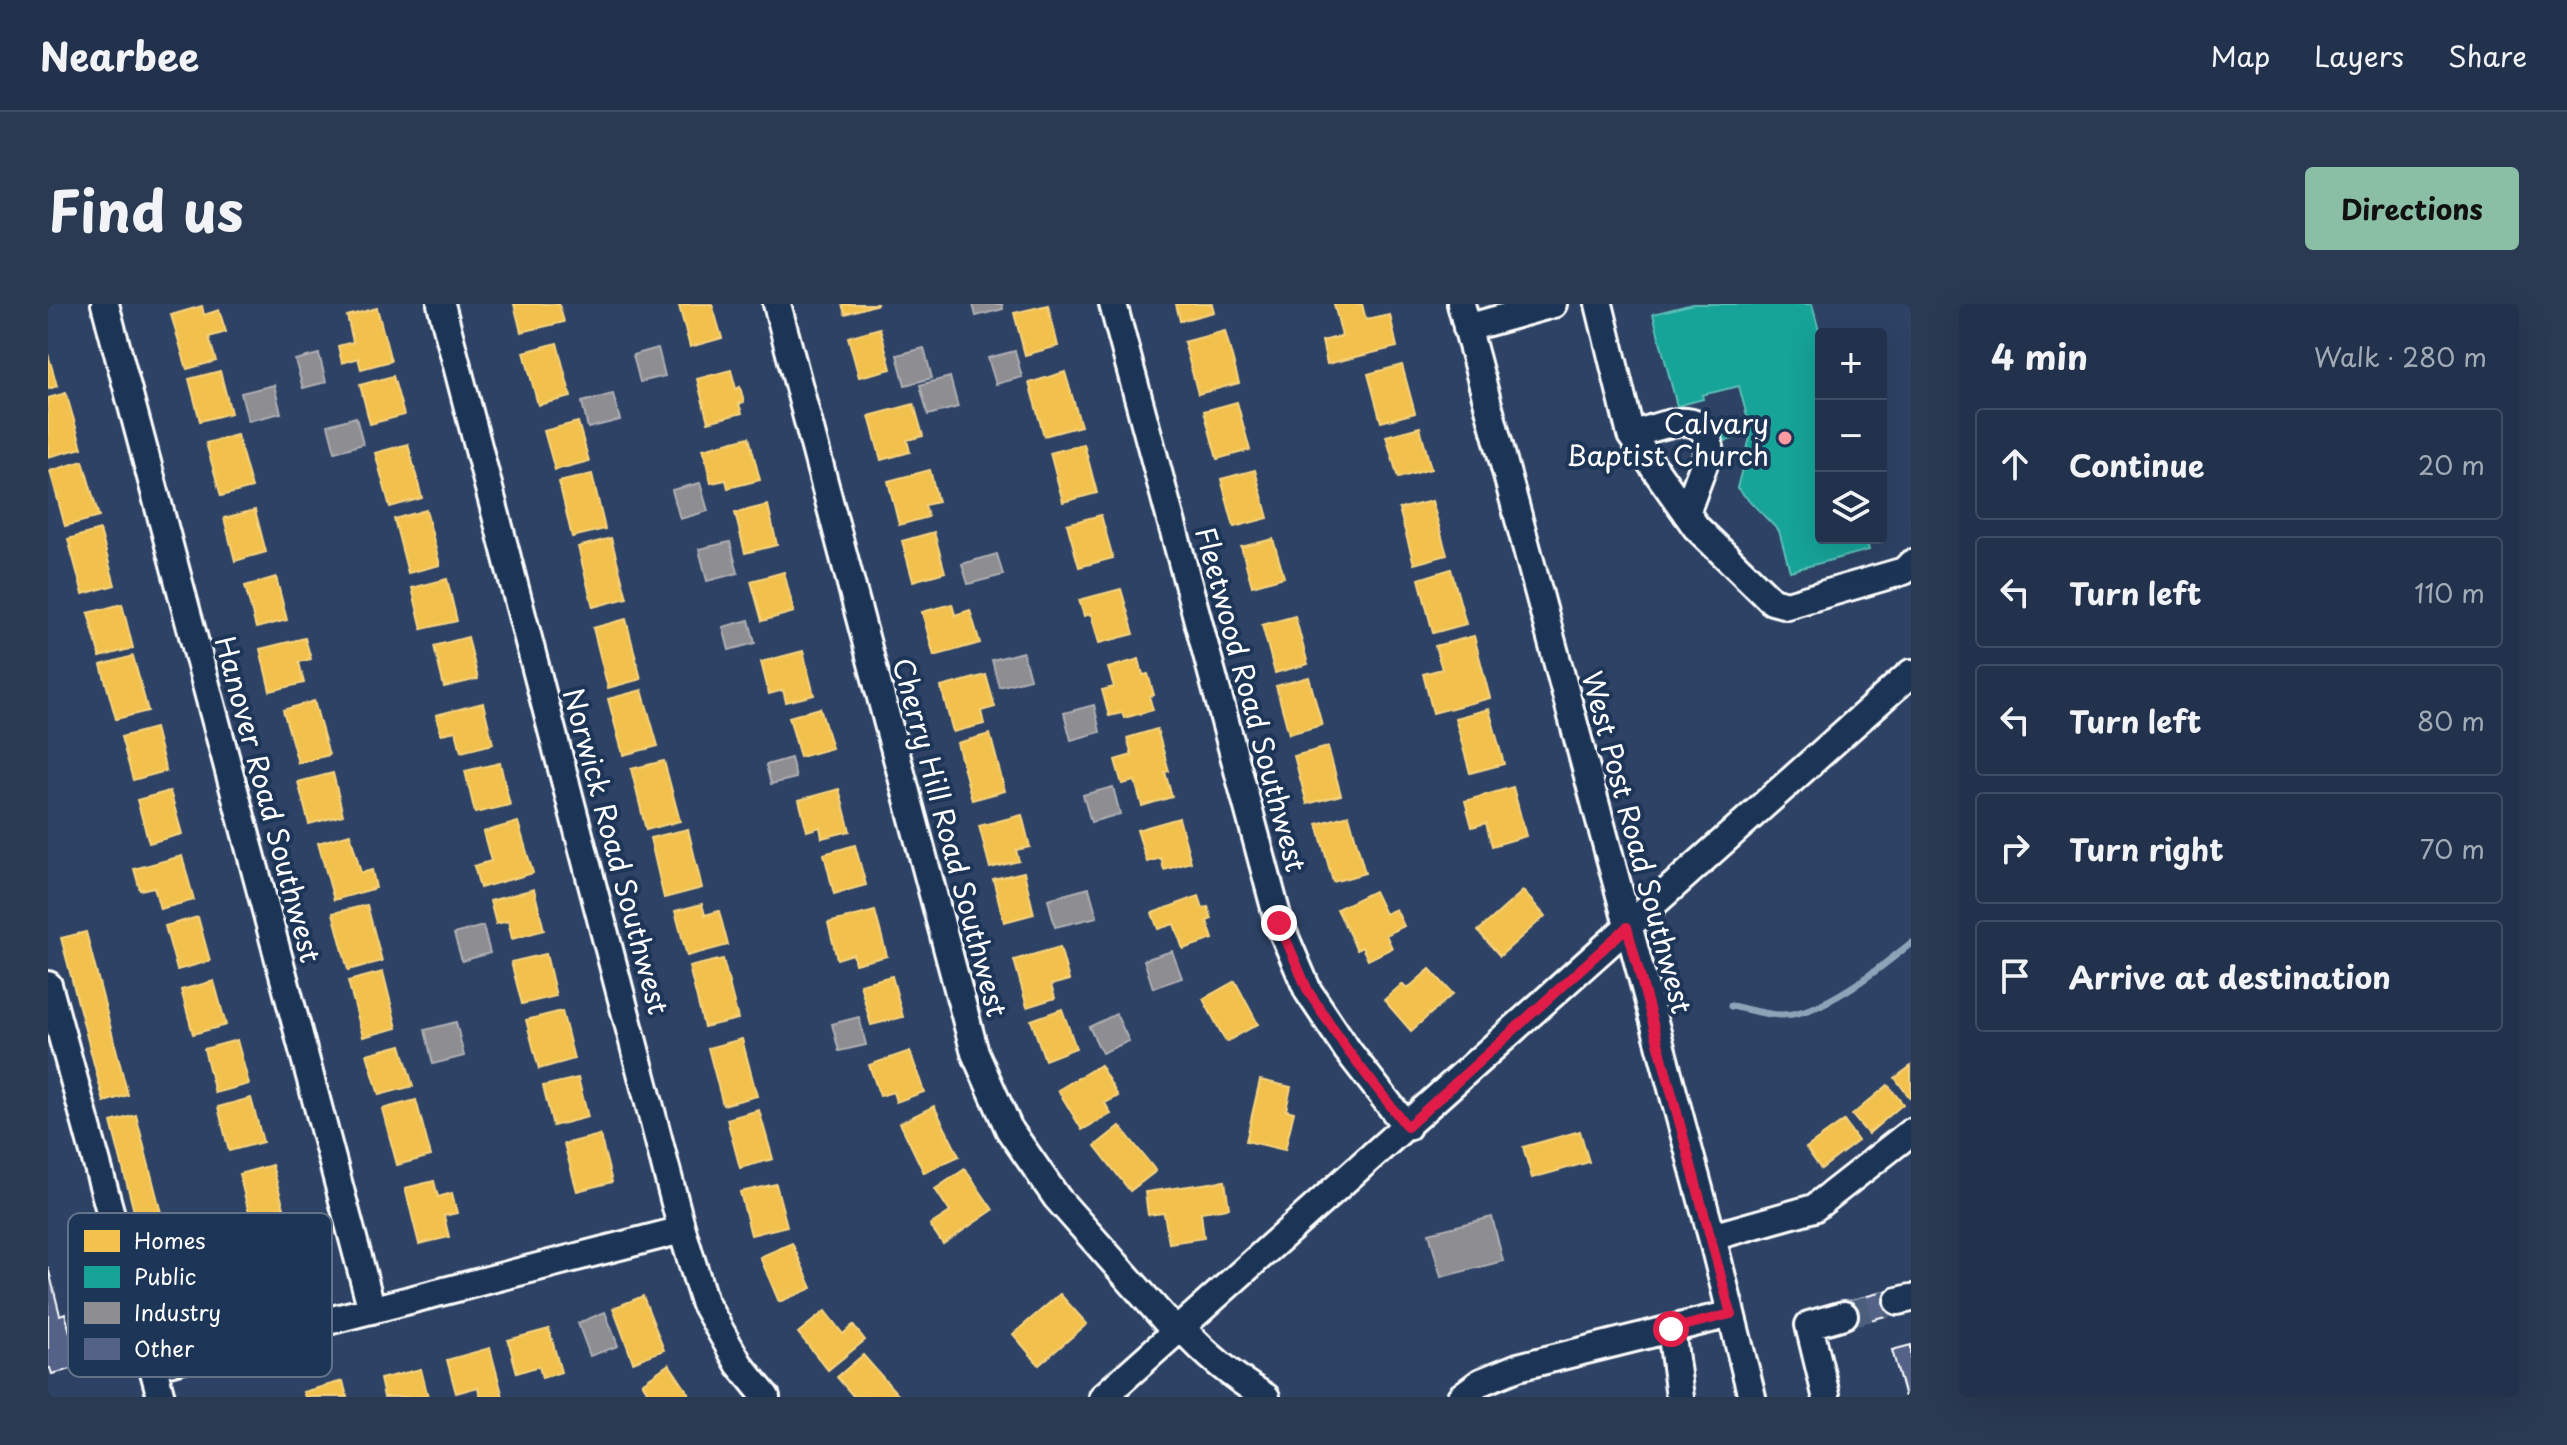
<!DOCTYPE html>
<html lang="en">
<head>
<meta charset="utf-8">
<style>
  :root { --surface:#22324c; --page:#2a3a53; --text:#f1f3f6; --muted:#a2aab5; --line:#3f4d64; --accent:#8abfa5 }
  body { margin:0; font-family:"Playpen Sans",sans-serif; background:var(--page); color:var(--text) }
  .controls { position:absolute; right:24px; top:24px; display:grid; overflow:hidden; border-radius:8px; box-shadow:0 8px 32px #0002 }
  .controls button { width:72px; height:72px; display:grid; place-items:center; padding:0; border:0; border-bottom:2px solid var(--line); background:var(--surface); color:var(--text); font:40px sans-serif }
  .stop { position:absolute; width:24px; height:24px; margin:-18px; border:6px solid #e11d48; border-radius:50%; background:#fff }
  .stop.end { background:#e11d48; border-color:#fff; box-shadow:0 2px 8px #0008 }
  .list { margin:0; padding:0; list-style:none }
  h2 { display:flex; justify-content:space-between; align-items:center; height:104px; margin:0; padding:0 32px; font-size:34px }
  h2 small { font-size:26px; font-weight:400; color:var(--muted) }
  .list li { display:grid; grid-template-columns:52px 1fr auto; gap:24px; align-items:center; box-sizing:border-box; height:112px; margin:0 16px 16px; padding:0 16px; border:2px solid var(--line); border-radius:8px }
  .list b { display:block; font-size:30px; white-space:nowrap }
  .list em { font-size:26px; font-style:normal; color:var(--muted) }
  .icon { flex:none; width:44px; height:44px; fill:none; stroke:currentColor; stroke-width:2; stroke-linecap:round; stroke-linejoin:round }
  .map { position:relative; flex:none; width:1863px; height:1093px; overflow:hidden; border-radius:8px }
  header { display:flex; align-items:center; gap:48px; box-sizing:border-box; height:112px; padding:0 40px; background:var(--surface); border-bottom:2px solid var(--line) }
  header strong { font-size:38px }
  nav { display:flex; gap:44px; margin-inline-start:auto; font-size:28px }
  .intro { display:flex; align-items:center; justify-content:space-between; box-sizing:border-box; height:192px; padding:0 48px }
  h1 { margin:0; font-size:56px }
  .button { padding:20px 36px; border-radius:8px; background:var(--accent); color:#111; font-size:28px; font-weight:700 }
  main { display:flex; gap:48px; padding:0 48px }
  aside { flex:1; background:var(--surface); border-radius:8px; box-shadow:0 8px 32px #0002 }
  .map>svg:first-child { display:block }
  .homes { fill:#f2c14e; stroke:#f6d483; stroke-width:2 }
  .public { fill:#17a398; stroke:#5dbfb7; stroke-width:2 }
  .industry { fill:#8d8d92; stroke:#afafb3; stroke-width:2 }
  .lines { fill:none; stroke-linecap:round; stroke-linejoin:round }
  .stream { stroke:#8da4b8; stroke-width:7 }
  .building { fill:#556288; stroke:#fff; stroke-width:2 }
  .minor-tunnel { stroke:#4c5e7c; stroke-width:26; stroke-dasharray:26 13; stroke-linecap:butt }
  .minor-casing { stroke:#fff; stroke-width:32 }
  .path { stroke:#fff; stroke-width:4; stroke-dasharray:6 6; stroke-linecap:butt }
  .minor { stroke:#1d3557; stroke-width:26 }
  .route { stroke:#e11d48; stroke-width:10 }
  .poi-dot { fill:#ff9aa2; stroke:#1d3557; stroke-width:3 }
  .labels { text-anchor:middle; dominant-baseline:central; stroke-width:8; stroke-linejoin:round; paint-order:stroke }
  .poi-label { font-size:28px; fill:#fff; stroke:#1d3557; text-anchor:end }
  .street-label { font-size:28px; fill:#fff; stroke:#1d3557 }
  .key { fill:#1d3557; stroke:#617289; stroke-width:2 }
  .key-label { font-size:22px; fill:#fff }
</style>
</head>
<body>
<header>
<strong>Nearbee</strong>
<nav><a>Map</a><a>Layers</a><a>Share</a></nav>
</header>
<div class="intro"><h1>Find us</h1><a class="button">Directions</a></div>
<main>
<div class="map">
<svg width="1863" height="1093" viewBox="0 0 1863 1093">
  <rect width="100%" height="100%" fill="#2d4265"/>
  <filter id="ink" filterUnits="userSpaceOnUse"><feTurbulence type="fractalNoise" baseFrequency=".0125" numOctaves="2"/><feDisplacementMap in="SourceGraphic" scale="16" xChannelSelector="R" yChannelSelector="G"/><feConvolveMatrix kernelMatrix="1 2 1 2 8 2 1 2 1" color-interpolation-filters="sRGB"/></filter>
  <g filter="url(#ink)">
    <path class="homes" d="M466,0H511L516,18L473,28Z
      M639,0H664L674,34L642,43L631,2Z
      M794,0H830L797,10Z
      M1128,0H1164L1166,8L1132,17Z
      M1286,0H1314L1318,16L1342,11L1349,43L1279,60L1274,37L1294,32Z
      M1000,1L1010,42L977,51L966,9Z
      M154,2L156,11L171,6L178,28L161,33L168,57L139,65L123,11Z
      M329,4L343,57L313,65L310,54L294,59L290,42L305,38L299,12Z
      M832,24L843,65L811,73L800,33Z
      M1177,27L1191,79L1150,90L1136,38Z
      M509,39L523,93L490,101L476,48Z
      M0,50L9,82L0,85Z
      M1354,61L1367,109L1333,118L1320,70Z
      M683,66L688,85L692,83L696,98L691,100L694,109L660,118L649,75Z
      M172,67L183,109L152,117L141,75Z
      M1017,68L1033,122L996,132L981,79Z
      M345,72L356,111L322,120L312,81Z
      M18,89L34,144L0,153V94Z
      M1189,98L1202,146L1169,155L1156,107Z
      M866,100L875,132L859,136L862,148L833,156L821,112Z
      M530,118L541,157L507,166L496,127Z
      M1372,123L1383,165L1350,174L1338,132Z
      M189,131L204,184L173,192L158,139Z
      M701,133L712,176L680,184L678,176L663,179L655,145Z
      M360,140L374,194L342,203L327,149Z
      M1036,140L1049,189L1015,198L1002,149Z
      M35,157L51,213L17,222L2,167Z
      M882,166L890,198L877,201L880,213L851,221L840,177Z
      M1207,166L1220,214L1186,223L1173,175Z
      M544,170L557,225L524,233L511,178Z
      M1384,197L1399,251L1366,260L1351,205Z
      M720,201L729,241L697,249L687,209Z
      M207,206L218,248L187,257L176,214Z
      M378,206L392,261L360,269L346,215Z
      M1053,211L1065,254L1031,263L1019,220Z
      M52,226L67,281L35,290L20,235Z
      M886,228L897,268L865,277L854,237Z
      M563,234L579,294L545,303L530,243Z
      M1225,235L1236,273L1204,282L1193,243Z
      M1403,265L1418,320L1385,329L1371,275Z
      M736,268L746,308L714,317L703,277Z
      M228,273L239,316L208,324L197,282Z
      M399,275L409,317L374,325L364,284Z
      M1073,285L1086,330L1051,339L1043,310L1036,312L1031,296Z
      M74,300L85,344L52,353L40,309Z
      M904,300L907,311L922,306L932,339L886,352L874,308Z
      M1247,312L1260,360L1227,369L1214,321Z
      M578,315L593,375L560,384L545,324Z
      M1426,332L1442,394L1385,409L1375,370L1394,365L1387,342Z
      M420,333L430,375L396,383L386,342Z
      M257,334L263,355L251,358L256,379L222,387L212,345Z
      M755,347L766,391L738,398L735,386L721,390L713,358Z
      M85,352L100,407L68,415L53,361Z
      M1091,355L1095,371L1100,370L1106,391L1101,392L1105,406L1076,414L1074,409L1061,412L1054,386L1066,383L1060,364Z
      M938,371L947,403L933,407L936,420L905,428L893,383Z
      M1261,373L1274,421L1241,430L1228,382Z
      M594,386L610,442L575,451L560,395Z
      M266,397L281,451L250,459L235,406Z
      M435,399L445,440L413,448L408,427L393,430L388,411Z
      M772,404L784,444L752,453L741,413Z
      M1441,405L1456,460L1422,469L1407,414Z
      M107,424L118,467L85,476L73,433Z
      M1109,425L1121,467L1117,468L1124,493L1094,502L1087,477L1074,480L1067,456L1084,451L1079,434Z
      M942,430L957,487L924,496L909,439Z
      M1280,443L1293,491L1259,500L1246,452Z
      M616,457L632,517L598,526L583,465Z
      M452,459L462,501L427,509L417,467Z
      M285,469L295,511L261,520L250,478Z
      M1465,483L1478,532L1444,542L1438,519L1424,523L1417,497Z
      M791,485L802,527L774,534L772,523L759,527L751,496Z
      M122,487L134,530L101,539L89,496Z
      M974,511L982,543L968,546L971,557L942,564L931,522Z
      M1301,511L1317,569L1285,578L1269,520Z
      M1131,514L1143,558L1116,566L1113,554L1099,558L1089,526Z
      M470,518L485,569L432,584L426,562L443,557L435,528Z
      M640,525L654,584L616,594L602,534Z
      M302,530L313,569L324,566L328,584L286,596L270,539Z
      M807,541L818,581L786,590L776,550Z
      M134,552L146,596L112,605L106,583L92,586L86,565Z
      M976,568L986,610L956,618L945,575Z
      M486,585L496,626L464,635L460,617L448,620L442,597Z
      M1326,587L1337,610L1348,605L1356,622L1338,631L1344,644L1320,656L1314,643L1309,646L1289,605Z
      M1475,587L1497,612L1452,652L1430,627Z
      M1151,592L1155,604L1160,603L1164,615L1159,617L1165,635L1135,645L1126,620L1110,625L1104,609Z
      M654,600L657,611L671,607L680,641L639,652L627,607Z
      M319,601L334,657L300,666L285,609Z
      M827,607L839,652L807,660L805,650L789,655L780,619Z
      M150,613L162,657L129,666L117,622Z
      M38,628L80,791L56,798L13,634Z
      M1012,643L1021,676L1003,681L1007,694L979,703L966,656Z
      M498,650L508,692L474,700L463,658Z
      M675,655L690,715L656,723L641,663Z
      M1382,665L1405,690L1363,727L1336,696L1354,680L1359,685Z
      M335,668L349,724L315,733L300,677Z
      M844,672L855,713L823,721L812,680Z
      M166,677L178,721L145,730L133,686Z
      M1187,677L1210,720L1178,738L1155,695Z
      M1014,705L1028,744L997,756L983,716Z
      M514,707L526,755L491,765L478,716Z
      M694,735L709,792L675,801L660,744Z
      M189,736L201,780L167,789L156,745Z
      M353,741L365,782L331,791L319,750Z
      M862,747L876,788L848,798L845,788L832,792L821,761Z
      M1052,761L1070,792L1057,799L1063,810L1034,826L1010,786Z
      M1863,762V793L1862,794L1847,774Z
      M530,774L540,813L505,822L495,782Z
      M1212,776L1243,783L1238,806L1246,808L1237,846L1198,837Z
      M1840,781L1855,800L1820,830L1804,811Z
      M203,794L215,838L181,847L170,803Z
      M368,796L383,852L349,861L334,805Z
      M886,802L911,852L876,869L852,819Z
      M711,806L725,855L692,864L679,815Z
      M88,811L135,995L110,1001L63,818Z
      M1796,817L1810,837L1773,865L1758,844Z
      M1072,822L1108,867L1082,887L1047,842Z
      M1532,827L1541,858L1484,874L1475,843Z
      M552,831L564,878L529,887L516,840Z
      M224,861L236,904L202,913L191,870Z
      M917,865L945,906L895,940L882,921L902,908L887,885Z
      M386,877L390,893L404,889L409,909L396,912L401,933L371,940L357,884Z
      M1177,877L1181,904L1153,908L1156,934L1121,939L1116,909L1100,911L1097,888Z
      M728,880L739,922L703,931L692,888Z
      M744,939L764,984L731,998L712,953Z
      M1012,990L1039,1020L991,1061L965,1030Z
      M595,992L616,1046L585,1058L565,1004Z
      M777,1007L795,1030L805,1021L817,1036L780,1066L750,1029Z
      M501,1025L513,1068L494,1074L491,1062L469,1069L460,1036Z
      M442,1044L455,1093H432L430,1083L408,1089L399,1056Z
      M815,1051L852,1093H806L789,1073Z
      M621,1060L643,1093H603L594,1079Z
      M373,1065L380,1093H336L332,1075Z
      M295,1077L299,1093H257L255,1088Z"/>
    <path class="public" d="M1645,0H1764L1773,35V234H1818L1821,246L1742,267L1731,227L1689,184L1703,130L1677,137L1673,123L1700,116L1691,82L1654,91L1655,95L1629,102L1605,10Z"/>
    <path class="industry" d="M925,0H954L955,5L928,12Z
      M610,44L617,72L592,78L585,51Z
      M876,44L884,74L857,81L849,51Z
      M967,47L974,73L948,80L940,54Z
      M271,50L278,78L255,84L247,56Z
      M902,73L910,103L880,111L872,81Z
      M226,81L233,109L200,117L193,89Z
      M565,90L572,116L540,124L534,98Z
      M308,113L315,140L287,148L280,121Z
      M652,179L660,207L632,215L624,186Z
      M682,238L690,269L659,277L651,245Z
      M949,250L955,271L920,280L914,260Z
      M701,316L707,339L681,346L675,323Z
      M975,348L982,375L951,383L944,356Z
      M1046,401L1052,428L1023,436L1016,409Z
      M743,454L748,474L723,480L718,461Z
      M1065,483L1072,510L1043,518L1035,491Z
      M1041,584L1049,613L1007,623L1000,595Z
      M435,622L442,649L414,657L406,630Z
      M1124,647L1134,674L1105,684L1096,656Z
      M1068,710L1081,737L1054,749L1041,723Z
      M811,713L818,741L791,747L784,720Z
      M408,718L416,752L385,760L377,726Z
      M1444,913L1455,957L1393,973L1381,929Z
      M557,1008L570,1042L542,1052L530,1019Z"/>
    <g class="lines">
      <path class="stream" d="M1683,702C1699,705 1717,711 1733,711C1773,712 1832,664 1863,639"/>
    </g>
    <path class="building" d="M0,963L12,1011L17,1009L31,1063L4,1070L2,1064H0Z
      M1846,985L1853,1008L1799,1022L1793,999Z
      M1863,1041V1093H1857L1844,1046Z"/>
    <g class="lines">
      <path class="minor-tunnel" d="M1796,1011L1850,997"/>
      <defs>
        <path id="minor" d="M57,0L324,1006
          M393,0L634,926L656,998L691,1060L718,1093
          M729,0L927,749L961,825L1009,894L1127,1027
          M1065,0L1231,619L1260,687L1300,747L1359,823
          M1413,0L1664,933L1704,1093
          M1551,0L1583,131L1648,223L1724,297L1739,301L1856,267L1863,260
          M1419,24L1505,0
          M1583,131C1613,123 1655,100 1662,144L1638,209
          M0,681L113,1093
          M1664,933L1766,904L1863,828
          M1850,997L1863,994
          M1132,1022C1159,1052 1184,1072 1218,1093
          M1623,1025L1632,1093
          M105,1062L634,926
          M1778,1091L1761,1021L1796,1011
          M1055,1093L1863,369
          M1413,1093L1433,1078L1470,1063L1683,1010"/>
      </defs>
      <use href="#minor" class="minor-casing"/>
      <path class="path" d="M0,827H1"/>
      <use href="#minor" class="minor"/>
    </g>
  </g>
  <g class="lines" filter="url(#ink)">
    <path class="route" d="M1231,619L1260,687L1300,747L1359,823L1579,623L1683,1010L1623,1025"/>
  </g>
  <circle class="poi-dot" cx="1737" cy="134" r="8"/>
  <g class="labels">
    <g class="poi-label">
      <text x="1721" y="118">Calvary<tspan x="1721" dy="32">Baptist Church</tspan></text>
    </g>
    <g class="street-label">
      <text transform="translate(1204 395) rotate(75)">Fleetwood Road Southwest</text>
      <text transform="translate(221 495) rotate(75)">Hanover Road Southwest</text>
      <text transform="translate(903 533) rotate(75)">Cherry Hill Road Southwest</text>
      <text transform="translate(1590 538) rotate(75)">West Post Road Southwest</text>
      <text transform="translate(569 547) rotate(75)">Norwick Road Southwest</text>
    </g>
  </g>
  <rect x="20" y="909" width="264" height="164" rx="12" class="key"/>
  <rect x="36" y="926" width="36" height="22" fill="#f2c14e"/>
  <rect x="36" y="962" width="36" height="22" fill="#17a398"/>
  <rect x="36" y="998" width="36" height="22" fill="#8d8d92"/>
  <rect x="36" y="1034" width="36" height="22" fill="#556288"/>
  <g class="key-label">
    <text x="86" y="945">Homes</text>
    <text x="86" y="981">Public</text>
    <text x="86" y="1017">Industry</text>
    <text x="86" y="1053">Other</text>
  </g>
</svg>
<div class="controls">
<button>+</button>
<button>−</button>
<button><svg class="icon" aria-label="layers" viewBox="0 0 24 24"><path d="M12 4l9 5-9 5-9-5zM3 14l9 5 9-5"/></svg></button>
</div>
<div class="stop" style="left:1623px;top:1025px"></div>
<div class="stop end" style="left:1231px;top:619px"></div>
</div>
<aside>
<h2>4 min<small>Walk · 280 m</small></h2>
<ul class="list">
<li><svg class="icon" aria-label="ahead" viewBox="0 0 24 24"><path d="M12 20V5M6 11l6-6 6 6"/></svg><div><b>Continue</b></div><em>20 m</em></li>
<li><svg class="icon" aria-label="left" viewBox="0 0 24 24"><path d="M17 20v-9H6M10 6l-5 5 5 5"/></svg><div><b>Turn left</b></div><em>110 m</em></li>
<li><svg class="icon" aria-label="left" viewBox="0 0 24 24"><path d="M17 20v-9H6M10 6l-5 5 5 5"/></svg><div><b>Turn left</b></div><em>80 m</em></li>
<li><svg class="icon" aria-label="right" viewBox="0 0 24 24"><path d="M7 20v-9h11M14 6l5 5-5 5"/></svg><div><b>Turn right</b></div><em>70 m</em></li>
<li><svg class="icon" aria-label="arrive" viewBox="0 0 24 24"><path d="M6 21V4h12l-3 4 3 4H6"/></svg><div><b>Arrive at destination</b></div></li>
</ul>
</aside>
</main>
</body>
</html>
